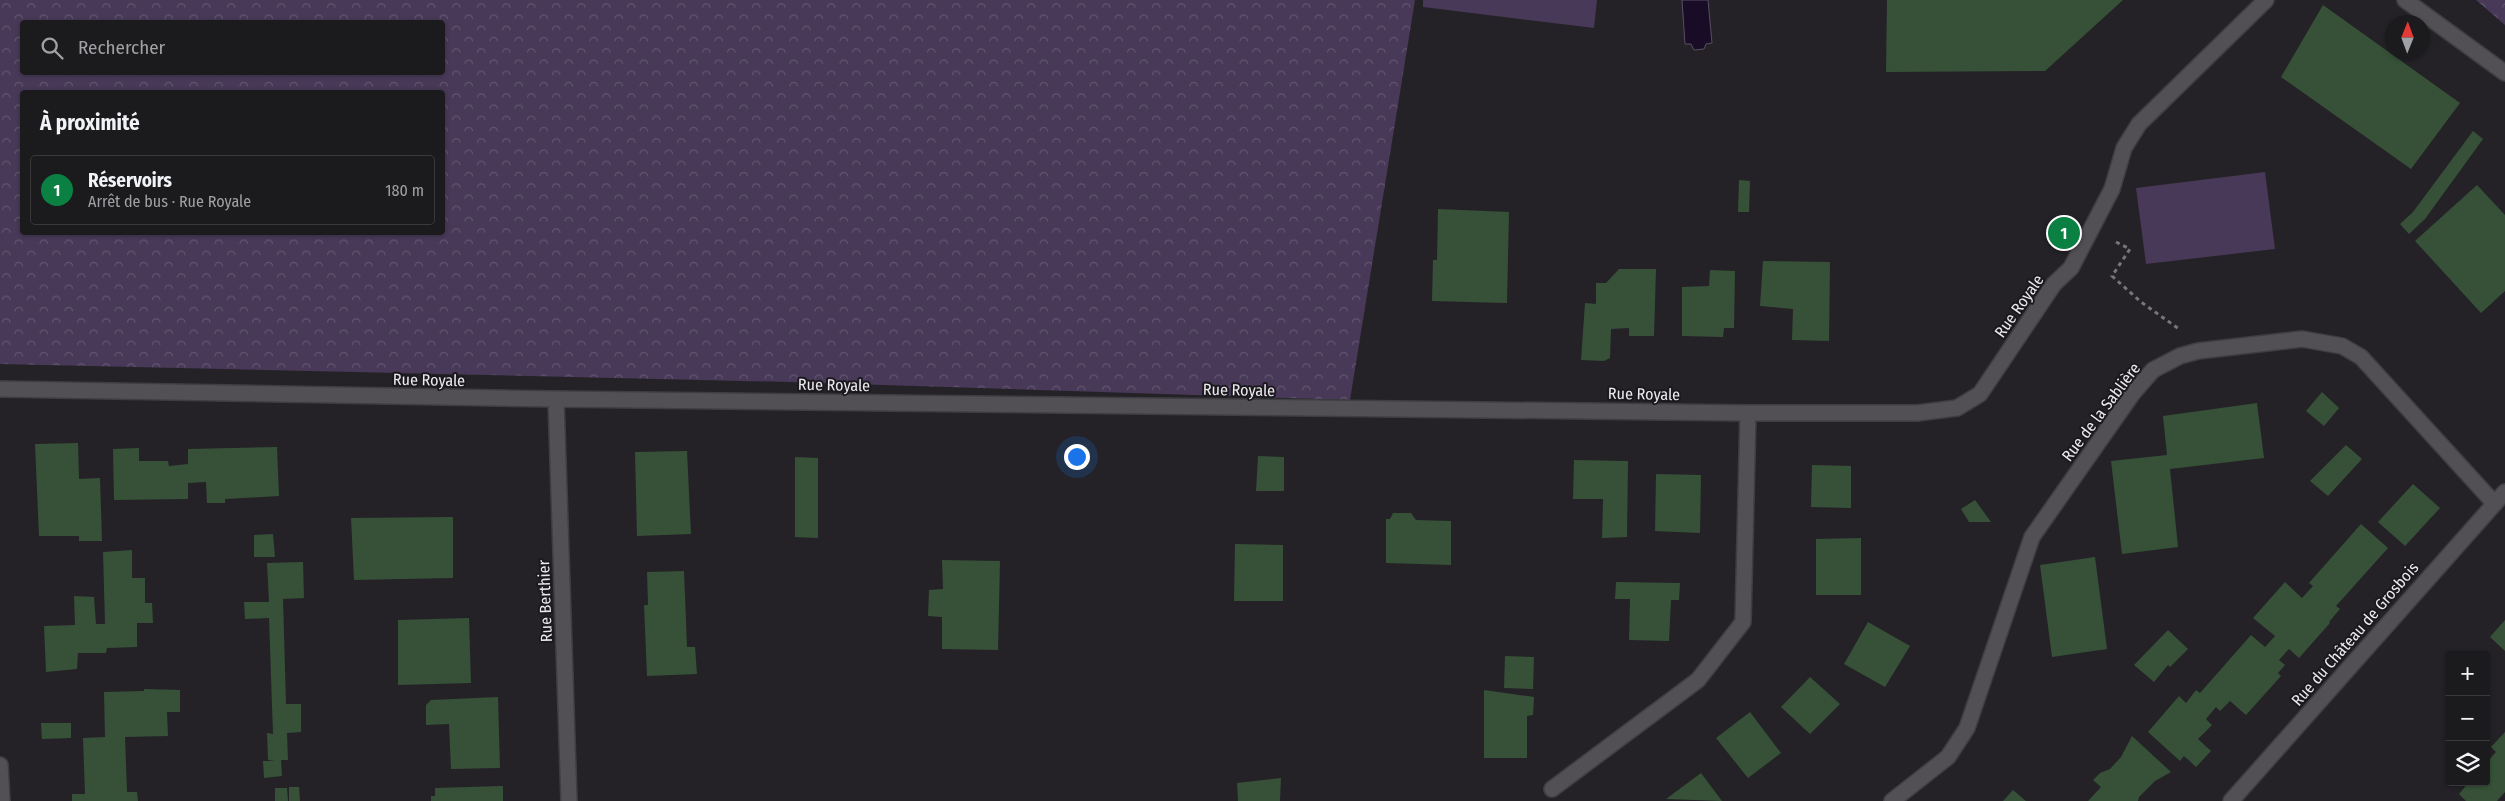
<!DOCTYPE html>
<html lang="fr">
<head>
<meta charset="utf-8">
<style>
  :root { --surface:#1b1a1d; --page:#28272a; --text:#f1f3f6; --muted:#a0a1a4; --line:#39383b; --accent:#0b8043 }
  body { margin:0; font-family:"Fira Sans Condensed",sans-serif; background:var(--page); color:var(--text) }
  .controls { position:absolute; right:15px; bottom:15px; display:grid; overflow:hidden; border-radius:5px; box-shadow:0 1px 4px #0004 }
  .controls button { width:45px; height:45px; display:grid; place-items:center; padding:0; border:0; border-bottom:1px solid var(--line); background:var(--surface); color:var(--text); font:25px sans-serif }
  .compass { position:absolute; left:2385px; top:15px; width:45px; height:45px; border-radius:50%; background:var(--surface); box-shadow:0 1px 4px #0004; rotate:1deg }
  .you { position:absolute; left:1076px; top:456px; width:18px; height:18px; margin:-12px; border:4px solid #fff; border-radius:50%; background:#1a73e8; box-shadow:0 0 0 8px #1a73e833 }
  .badge { display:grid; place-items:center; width:32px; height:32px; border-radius:50%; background:var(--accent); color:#fff; font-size:16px; font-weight:700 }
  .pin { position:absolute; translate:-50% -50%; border:2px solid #fff; box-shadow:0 1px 5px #0006 }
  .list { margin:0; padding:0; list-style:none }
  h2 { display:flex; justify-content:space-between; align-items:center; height:65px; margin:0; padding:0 20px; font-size:21px }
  h2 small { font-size:16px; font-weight:400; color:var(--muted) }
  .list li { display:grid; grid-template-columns:32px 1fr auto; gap:15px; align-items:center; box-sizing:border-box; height:70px; margin:0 10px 10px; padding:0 10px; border:1px solid var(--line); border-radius:5px }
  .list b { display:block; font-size:19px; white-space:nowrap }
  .list p { margin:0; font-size:16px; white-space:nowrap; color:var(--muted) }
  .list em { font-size:16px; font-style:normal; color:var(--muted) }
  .icon { flex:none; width:28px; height:28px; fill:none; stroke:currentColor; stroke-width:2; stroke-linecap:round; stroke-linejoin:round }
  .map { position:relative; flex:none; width:2505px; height:801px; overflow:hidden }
  .search { position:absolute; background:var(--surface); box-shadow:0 1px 4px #0004; left:20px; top:20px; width:425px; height:55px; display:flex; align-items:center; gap:12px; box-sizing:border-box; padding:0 18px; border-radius:5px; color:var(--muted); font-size:19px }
  .panel { position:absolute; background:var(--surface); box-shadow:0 1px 4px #0004; left:20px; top:90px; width:425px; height:145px; border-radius:5px }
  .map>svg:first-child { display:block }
  .forest { fill:url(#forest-crowns); fill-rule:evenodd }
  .pitch { fill:#473957 }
  .water { fill:#190c26; stroke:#584f62 }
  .building { fill:#365138 }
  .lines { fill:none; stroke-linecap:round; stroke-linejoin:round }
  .street-casing { stroke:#3e3d41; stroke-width:18 }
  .path { stroke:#78767b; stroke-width:3; stroke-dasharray:4 4; stroke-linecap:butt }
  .street { stroke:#525055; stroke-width:15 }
  .labels { text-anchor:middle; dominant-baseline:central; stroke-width:4; stroke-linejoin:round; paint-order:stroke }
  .street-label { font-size:16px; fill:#eceaee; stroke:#1b191d }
</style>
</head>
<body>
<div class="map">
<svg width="2505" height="801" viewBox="0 0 2505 801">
  <defs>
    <pattern id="forest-crowns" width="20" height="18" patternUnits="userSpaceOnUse" patternTransform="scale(1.25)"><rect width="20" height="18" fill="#473957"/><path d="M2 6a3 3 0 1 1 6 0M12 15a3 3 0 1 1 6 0" fill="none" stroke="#62566f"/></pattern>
  </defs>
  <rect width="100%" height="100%" fill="#242227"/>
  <path class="forest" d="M0,0H1415L1350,400L790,382L0,364ZM22,22H442V72H22ZM22,92H442V232H22Z
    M2476,0H2505V25Z"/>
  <path class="pitch" d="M1423,0H1597L1594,28L1423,7Z
    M2265,172L2275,249L2146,264L2136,188Z"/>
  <path class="water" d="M1682,0H1708L1712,43L1706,44L1704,49L1694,50L1691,44H1685Z"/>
  <path class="building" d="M1887,0H2123L2045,71L1886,72Z
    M2323,5L2460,103L2411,169L2281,77Z
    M2473,131L2483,139L2425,219L2409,234L2400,224L2413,212Z
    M1739,180L1750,181L1749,212H1738Z
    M2477,185L2505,215V291L2481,313L2415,241Z
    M1438,209L1509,212L1507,303L1432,301L1433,260H1437Z
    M1763,261L1830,262L1829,341L1792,340L1793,309L1760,306Z
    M1619,269H1656L1654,336H1629V328L1611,329L1610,358L1604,361L1581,360L1585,303L1596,304V283H1606Z
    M1710,270L1735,271L1734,328H1724L1723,337L1682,336V287L1709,286Z
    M2322,392L2339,408L2324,426L2306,411Z
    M2257,403L2264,458L2170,469L2178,547L2122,554L2111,461L2167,455L2163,416Z
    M78,443L79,479L100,478L102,541H79V536H39L35,444Z
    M2346,445L2362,459L2328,496L2310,481Z
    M277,447L279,496L225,499V503H207L206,482L188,483V499L114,500L113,449L139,448V461H168L169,466L188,464V449Z
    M687,451L691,534L637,536L635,452Z
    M1258,456L1284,457V491H1256Z
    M795,457L818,458V538L795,537Z
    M1574,460L1628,461L1627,537L1602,538L1603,499H1573Z
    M1812,465L1851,466V508L1811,507Z
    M1656,474L1701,475L1700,533L1655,531Z
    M2413,484L2440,508L2405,546L2378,522Z
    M1975,500L1991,522H1969L1961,509Z
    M1393,513H1411L1416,520L1451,521V565L1386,563V519H1390Z
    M453,517V578L354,580L351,518Z
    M2361,524L2388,548L2336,606L2340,609L2329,622L2330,623L2299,658L2289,649L2279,660L2285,665L2278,673L2281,676L2246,715L2230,701L2220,711L2216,707L2206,719L2212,725L2198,739L2211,751L2196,767L2184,756L2180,761L2148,732L2179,696L2186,703L2196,690L2200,693L2251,635L2265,647L2275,636L2253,618L2285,582L2302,598L2313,586L2309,583Z
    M273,534L275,557H254V535Z
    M1861,538V595H1816V539Z
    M1235,544L1283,545V601H1234Z
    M132,550V578H145V603H152L153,623H137V647L107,648L106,653H78L77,669L46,672L44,626L75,625L74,596L94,597L96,624H105L103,552Z
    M2095,557L2107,649L2052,657L2040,565Z
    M942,560L1000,561L998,650L942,649V617L928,616L929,590L943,589Z
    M303,562L304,598L283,599L286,704H301V732L287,733L288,760H281L282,776L264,778L263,761H275L268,760L267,733L273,734L269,618L245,619L244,602H269L267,563Z
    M684,571L687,647H695L697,674L647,676L644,605H648L647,572Z
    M1616,582L1680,583L1679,600H1671L1669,641L1629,640L1630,599H1615Z
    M469,618L471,683L398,685V620Z
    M2505,620V651L2490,637Z
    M1868,622L1910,646L1885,687L1844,664Z
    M2168,630L2188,649L2170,667L2168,665L2154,682L2134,665Z
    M1505,656L1534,657L1533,689L1504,688Z
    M1810,677L1840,704L1810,734L1781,707Z
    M144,689L180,690V712H167L168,736L125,737L127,792H137L138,801H72V794H85L83,738L105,737L104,692L144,691Z
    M1484,690L1534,697L1533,715L1527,716V758H1484Z
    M498,697L500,768L451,769L449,724L426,725V705L431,700Z
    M1750,712L1781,753L1748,778L1716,738Z
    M41,723H71V738L42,739Z
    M2505,732V792L2497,801H2466L2459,794L2469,782H2486V763L2496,752L2491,747Z
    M2132,736L2171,772L2155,781L2139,797L2138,801H2088L2101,787L2093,780L2100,773L2110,769L2121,757Z
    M1701,773L1722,801L1666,799Z
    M1281,778L1280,801H1238L1237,783Z
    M503,786V801H431V796H435V788Z
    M289,787H299L300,801H289Z
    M275,788H287L288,801H275Z
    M2013,790L2026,801H2003Z"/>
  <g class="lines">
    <defs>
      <path id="street" d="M2405,0L2505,73
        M0,389L556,399L1748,413H1917L1957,408L1980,394L2054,284L2071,268L2112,189L2124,148L2139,124L2266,0
        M556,399L569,801
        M0,765L2,801
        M1552,789L1698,680L1743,622L1748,413
        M1892,801L1948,757L1967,728L2032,537L2133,393L2153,370L2180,356L2198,351L2302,339L2342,346L2361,357L2494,503
        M2231,801L2505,492"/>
    </defs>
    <use href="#street" class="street-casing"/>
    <path class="path" d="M2116,242L2130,249L2112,276L2141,302L2179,329"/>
    <use href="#street" class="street"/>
  </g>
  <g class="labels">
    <g class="street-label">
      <text transform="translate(2019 306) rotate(-55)">Rue Royale</text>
      <text transform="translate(429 380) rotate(1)">Rue Royale</text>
      <text transform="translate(834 385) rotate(1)">Rue Royale</text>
      <text transform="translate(1239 390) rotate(1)">Rue Royale</text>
      <text transform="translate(1644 394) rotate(1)">Rue Royale</text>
      <text transform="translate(2101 412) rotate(-53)">Rue de la Sablière</text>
      <text transform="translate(545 601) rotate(-92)">Rue Berthier</text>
      <text transform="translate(2355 634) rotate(-49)">Rue du Château de Grosbois</text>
    </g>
  </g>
</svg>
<div class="controls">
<button>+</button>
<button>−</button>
<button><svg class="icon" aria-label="layers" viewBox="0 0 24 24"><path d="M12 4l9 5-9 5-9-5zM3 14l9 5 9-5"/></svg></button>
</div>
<svg class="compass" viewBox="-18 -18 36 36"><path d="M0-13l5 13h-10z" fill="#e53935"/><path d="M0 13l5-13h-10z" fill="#a0a1a4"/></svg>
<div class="you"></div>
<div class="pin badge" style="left:2064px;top:233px">1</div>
<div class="search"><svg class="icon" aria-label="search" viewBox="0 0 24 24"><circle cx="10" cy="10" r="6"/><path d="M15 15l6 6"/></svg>Rechercher</div>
<section class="panel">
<h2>À proximité<small></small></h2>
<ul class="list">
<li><span class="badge">1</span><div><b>Réservoirs</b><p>Arrêt de bus · Rue Royale</p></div><em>180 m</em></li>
</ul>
</section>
</div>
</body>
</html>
